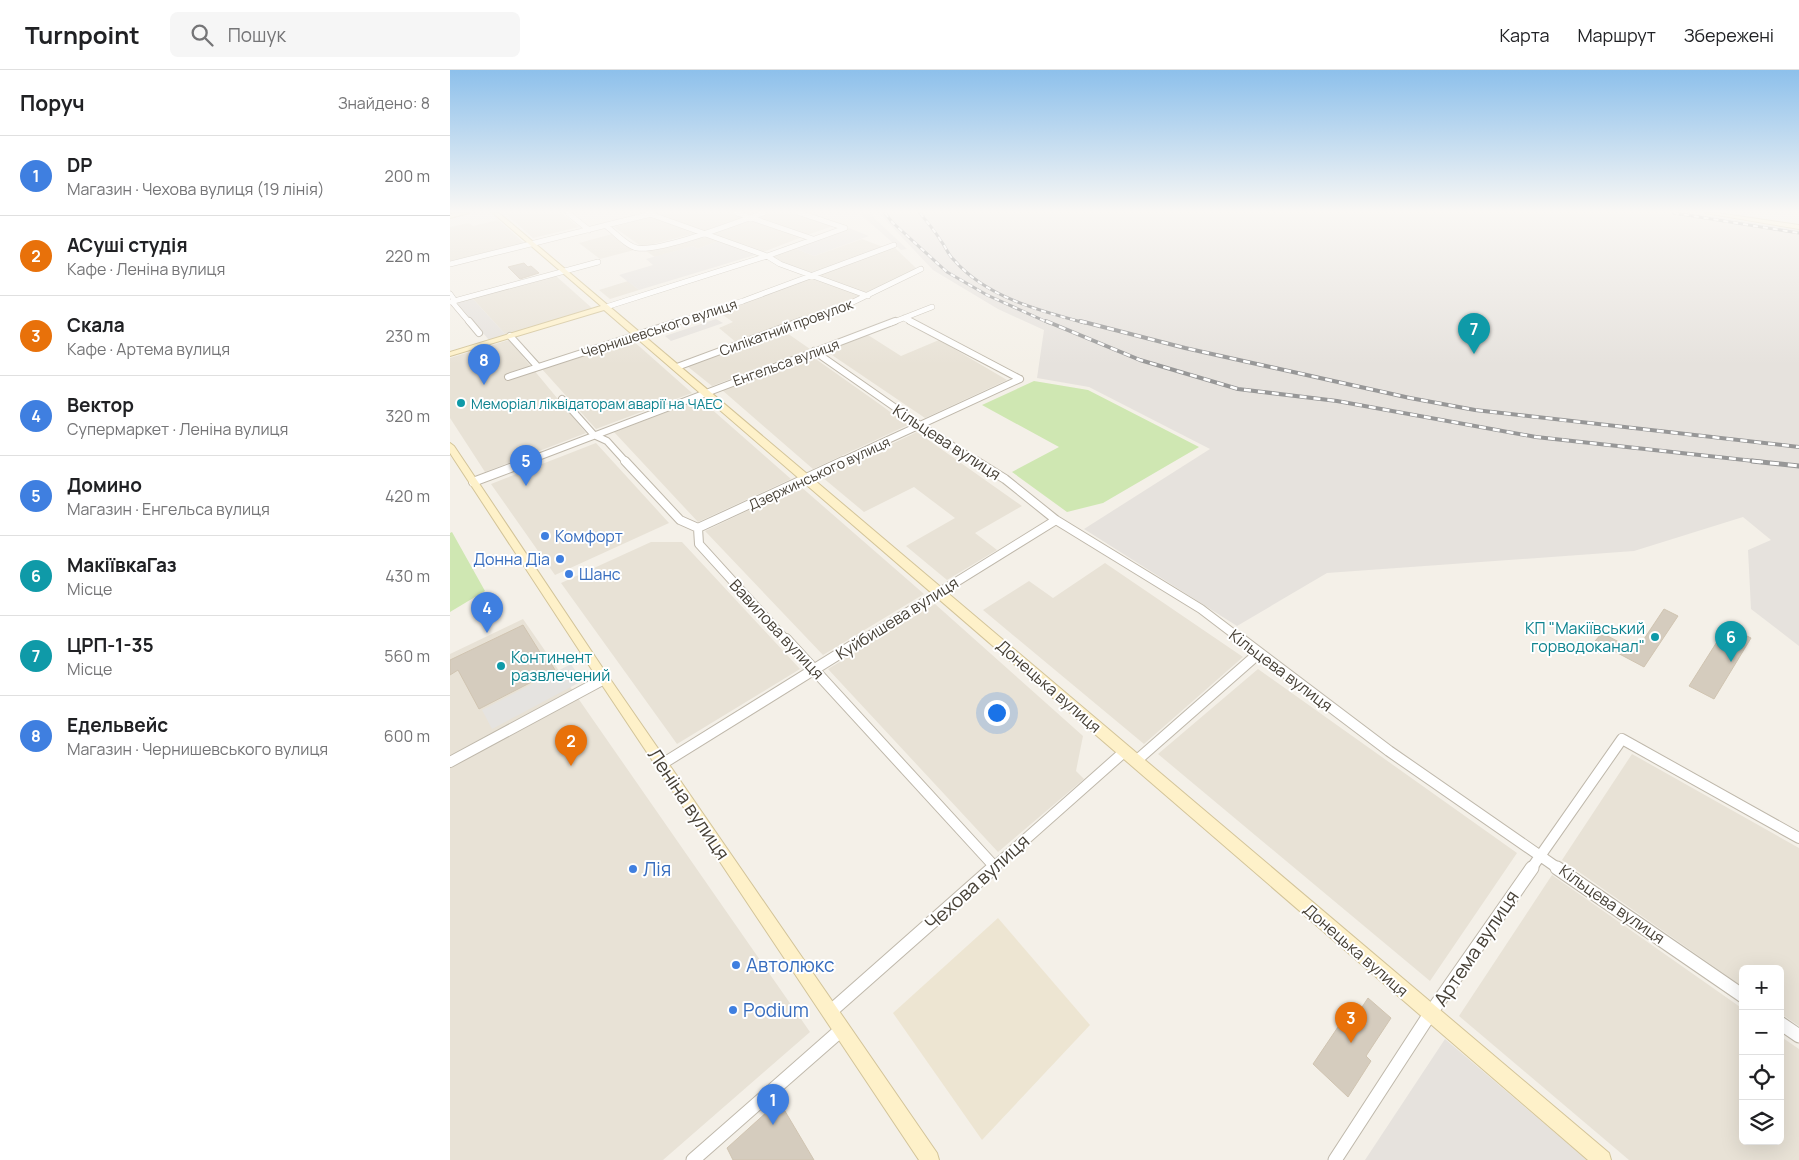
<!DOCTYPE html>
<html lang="uk">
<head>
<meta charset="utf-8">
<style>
  :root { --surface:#fff; --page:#f6f6f6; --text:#202124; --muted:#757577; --line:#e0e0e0; --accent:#db2777 }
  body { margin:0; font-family:Manrope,sans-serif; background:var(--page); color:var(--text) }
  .controls { position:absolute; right:15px; bottom:15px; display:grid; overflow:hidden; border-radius:8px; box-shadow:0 5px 20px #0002 }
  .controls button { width:45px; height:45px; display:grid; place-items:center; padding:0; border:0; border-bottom:1px solid var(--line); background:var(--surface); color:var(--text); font:25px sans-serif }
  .you { position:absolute; left:546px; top:642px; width:18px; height:18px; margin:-12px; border:4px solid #fff; border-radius:50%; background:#1a73e8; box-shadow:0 0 0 8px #1a73e833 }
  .badge { display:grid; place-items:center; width:32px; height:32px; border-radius:50%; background:var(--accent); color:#fff; font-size:16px; font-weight:700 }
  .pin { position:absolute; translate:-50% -41px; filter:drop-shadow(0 1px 2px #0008) }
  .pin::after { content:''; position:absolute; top:26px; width:18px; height:15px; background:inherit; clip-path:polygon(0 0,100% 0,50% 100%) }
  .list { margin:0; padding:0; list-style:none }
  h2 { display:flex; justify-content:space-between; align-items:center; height:65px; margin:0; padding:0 20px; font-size:21px }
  h2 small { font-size:16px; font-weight:400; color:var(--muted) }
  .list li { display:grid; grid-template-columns:32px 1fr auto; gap:15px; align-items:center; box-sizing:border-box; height:80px; padding:0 20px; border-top:1px solid var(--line) }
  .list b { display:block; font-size:19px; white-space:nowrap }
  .list p { margin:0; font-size:16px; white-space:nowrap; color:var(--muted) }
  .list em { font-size:16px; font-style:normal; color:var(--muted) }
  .icon { flex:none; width:28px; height:28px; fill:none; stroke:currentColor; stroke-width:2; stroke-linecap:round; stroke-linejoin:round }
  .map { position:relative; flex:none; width:1349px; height:1090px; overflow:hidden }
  header { display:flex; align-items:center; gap:30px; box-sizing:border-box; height:70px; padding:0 25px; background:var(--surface); border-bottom:1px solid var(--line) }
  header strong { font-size:24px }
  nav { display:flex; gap:28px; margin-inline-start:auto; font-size:18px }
  .search { width:350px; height:45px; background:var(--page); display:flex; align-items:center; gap:12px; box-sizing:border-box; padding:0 18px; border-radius:8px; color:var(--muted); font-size:19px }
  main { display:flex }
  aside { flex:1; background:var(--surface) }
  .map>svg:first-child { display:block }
  .residential { fill:#e8e2d6 }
  .industrial { fill:#e6e2dd }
  .education { fill:#ede5d2 }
  .green { fill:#cfe7b2 }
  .parking { fill:#e5e3e0 }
  .building { fill:#d5ccbe; stroke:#d0c4b1 }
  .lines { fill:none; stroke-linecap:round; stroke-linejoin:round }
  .street-far4-casing { stroke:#bfb8ab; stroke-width:6 }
  .street-far3-casing { stroke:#bfb8ab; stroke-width:8 }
  .street-far2-casing { stroke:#bfb8ab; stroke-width:10 }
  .street-far1-casing { stroke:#bfb8ab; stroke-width:12 }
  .street-casing { stroke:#bfb8ab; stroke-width:15 }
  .secondary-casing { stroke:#d3c499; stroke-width:2 }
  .street-far4 { stroke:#fff; stroke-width:5 }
  .street-far3 { stroke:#fff; stroke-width:6 }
  .street-far2 { stroke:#fff; stroke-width:8 }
  .street-far1 { stroke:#fff; stroke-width:10 }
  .street { stroke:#fff; stroke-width:13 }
  .secondary { fill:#fef1c9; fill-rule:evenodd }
  .rail-far2-casing { stroke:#979797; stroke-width:3 }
  .rail-far1-casing { stroke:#979797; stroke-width:4 }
  .rail-casing { stroke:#979797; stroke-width:5 }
  .rail-far2 { stroke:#fff; stroke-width:2; stroke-dasharray:5; stroke-linecap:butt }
  .rail-far1 { stroke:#fff; stroke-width:2.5; stroke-dasharray:7; stroke-linecap:butt }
  .rail { stroke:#fff; stroke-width:3; stroke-dasharray:9; stroke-linecap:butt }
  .culture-dot { fill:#0f9aa8; stroke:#fff; stroke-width:2 }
  .shop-dot { fill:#3f7fe0; stroke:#fff; stroke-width:2 }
  .labels { text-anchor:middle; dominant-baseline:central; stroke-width:4; stroke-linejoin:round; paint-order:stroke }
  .far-street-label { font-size:14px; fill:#474137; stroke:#fff }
  .far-culture-label { font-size:14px; fill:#0d838f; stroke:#fff; text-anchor:start }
  .street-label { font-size:16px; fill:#474137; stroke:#fff }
  .shop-label { font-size:16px; fill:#366cbe; stroke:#fff; text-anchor:start }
  .culture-label { font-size:16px; fill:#0d838f; stroke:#fff; text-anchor:end }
  .near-street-label { font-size:19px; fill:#474137; stroke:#fff }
  .near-shop-label { font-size:19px; fill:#366cbe; stroke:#fff; text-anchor:start }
</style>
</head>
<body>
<header>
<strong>Turnpoint</strong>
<div class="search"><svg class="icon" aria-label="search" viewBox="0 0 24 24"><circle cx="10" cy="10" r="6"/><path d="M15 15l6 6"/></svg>Пошук</div>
<nav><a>Карта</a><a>Маршрут</a><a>Збережені</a></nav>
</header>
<main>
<aside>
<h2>Поруч<small>Знайдено: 8</small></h2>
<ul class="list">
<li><span class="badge" style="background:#3f7fe0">1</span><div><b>DP</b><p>Магазин · Чехова вулиця (19 лiнiя)</p></div><em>200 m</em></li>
<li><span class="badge" style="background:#e8710a">2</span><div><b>АСуші студія</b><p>Кафе · Леніна вулиця</p></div><em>220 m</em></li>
<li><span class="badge" style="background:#e8710a">3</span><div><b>Скала</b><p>Кафе · Артема вулиця</p></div><em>230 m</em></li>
<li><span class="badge" style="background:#3f7fe0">4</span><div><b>Вектор</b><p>Супермаркет · Леніна вулиця</p></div><em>320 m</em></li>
<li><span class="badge" style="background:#3f7fe0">5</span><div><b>Домино</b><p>Магазин · Енгельса вулиця</p></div><em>420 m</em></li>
<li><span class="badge" style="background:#0f9aa8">6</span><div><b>МакіївкаГаз</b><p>Місце</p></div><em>430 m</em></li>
<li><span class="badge" style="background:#0f9aa8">7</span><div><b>ЦРП-1-35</b><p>Місце</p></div><em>560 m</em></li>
<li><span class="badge" style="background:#3f7fe0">8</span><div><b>Едельвейс</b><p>Магазин · Чернишевського вулиця</p></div><em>600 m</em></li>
</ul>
</aside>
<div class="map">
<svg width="1349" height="1090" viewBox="0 0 1349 1090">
  <rect width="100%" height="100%" fill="#f4f0e8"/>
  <path class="residential" d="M55,143H111L129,157L83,168Z
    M213,143H281L294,147L253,161L208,144Z
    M319,143H343L383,156L357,165L305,147Z
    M202,146L246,163L192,177L164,157Z
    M300,149L352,167L311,183L259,163Z
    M48,150L74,173L0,191V157L19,153L23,156Z
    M162,164L184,180L150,189L129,173Z
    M252,165L268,171L247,179L243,176L205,187L196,181Z
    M412,169L433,177L365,204L333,193L322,186L344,178L364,186Z
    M443,176L467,199L418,225L368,206Z
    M106,206L143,239L56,265L23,229Z
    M364,207L414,226L287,273L269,258L283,252L267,241Z
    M178,211L189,220L160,229L149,220Z
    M334,261L360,279L262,316L237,296Z
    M418,265L451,286L489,270L557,310L475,348L376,281Z
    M181,269L242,323L146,359L91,298Z
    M59,270L136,363L35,402L0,348V288Z
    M363,287L428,333L458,355L363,399L272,320Z
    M250,329L341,409L248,452L164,362Z
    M467,362L572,436L525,463L547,480L497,510L456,476L505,448L464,417L414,442L372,407Z
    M146,373L219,453L105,505L41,414Z
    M350,416L474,524L373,585L255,461Z
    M201,472H232L350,599L227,674L111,513Z
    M655,493L793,587L694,674L533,540L579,511L603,528Z
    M485,534L633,666L626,701L634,709L548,782L378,599Z
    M73,549L360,962L213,1090H0V584Z
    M808,599L1067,783L980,911L708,684Z
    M1182,684L1349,778V956L1330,943V899H1293V917L1112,790Z
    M1102,805L1293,939V1071H1330V966L1349,979V1090H1179L1009,946Z"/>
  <path class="industrial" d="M409,143H419L457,179L451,180Z
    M429,143H1240L1349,160V576L1301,539L1298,480L1321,470L1293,447L1184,481L877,503L787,556L634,459L760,379L639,317L587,308L594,260L548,239L483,200Z
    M399,158L419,166L364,186L344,178Z
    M268,171L305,185L189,220L169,205L203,195L196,189L243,176L247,179Z
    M23,229L56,265L39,270L7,233Z
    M266,249L273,253L221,271L215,266Z
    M995,969L1137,1090H915Z"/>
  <path class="education" d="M548,848L640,955L532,1070L443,943Z"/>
  <path class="green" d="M584,311L638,320L749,377L653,433L617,442L562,402L609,377L532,335Z
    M2,462L35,521L0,542V463Z"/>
  <path class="parking" d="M121,594L132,611L42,659L32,640Z"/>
  <path class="building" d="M74,193L78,197L81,196L89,203L70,209L58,197Z
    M1214,539L1228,546L1194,597L1145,571L1152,563L1186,581Z
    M73,555L96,592L99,590L105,600L29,639L8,600L0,605V590Z
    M1277,556L1301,568L1264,629L1239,616Z
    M918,928L941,948L916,986L921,991L898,1027L863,994L888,957L895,963Z
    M329,1031L364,1090H283L277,1078Z"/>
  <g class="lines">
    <defs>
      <path id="street-far4" d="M118,143L139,160
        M197,143L317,186L330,194L418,226
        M287,143L363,169
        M350,143L395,158
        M156,156C165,162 176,176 187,178C211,182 287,152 313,143
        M0,194L201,144
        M0,224L5,231L3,233L20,253
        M0,232L148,192
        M156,237L317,186L395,158
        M454,248L463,253
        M226,253L293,231L444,175
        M348,253L401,233L471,199
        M441,253L482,237"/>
      <path id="street-far3" d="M19,251L29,263
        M460,251L570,309
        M60,266L88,297
        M364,281L470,355L528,392
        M227,297L351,251
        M58,307L230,251
        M112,329L144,365L157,371L176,392
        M75,392L445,251
        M390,392L570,309"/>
      <path id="street-far2" d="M175,391L230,450L248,458L249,474L337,571
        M526,391L555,409L606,450L751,539L793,571
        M23,412L79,391
        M248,458L393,391
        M411,571L606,450"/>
      <path id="street-far1" d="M336,569L544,796
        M791,569L939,681L1109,799
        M686,691L809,583
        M0,692L154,609
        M212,694L413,569
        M542,799L674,682
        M1081,799L1172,669L1349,768"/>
      <path id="street" d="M1107,798L1293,926
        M380,942L543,798
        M1330,953L1349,966
        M243,1090L391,960
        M885,1090L980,944L1082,798"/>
      <path id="secondary" d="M8,143H19L0,148V144Z
        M43,143H49L1159,1083L1161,1090H1138L154,240L0,286V282L151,236Z
        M1255,143H1267L1349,155V159Z
        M0,373L4,376L158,606L487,1083L489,1090H469L150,612L0,383Z"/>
    </defs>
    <use href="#street-far4" class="street-far4-casing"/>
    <use href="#street-far3" class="street-far3-casing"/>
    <use href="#street-far2" class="street-far2-casing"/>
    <use href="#street-far1" class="street-far1-casing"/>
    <use href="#street" class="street-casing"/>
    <use href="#secondary" class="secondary-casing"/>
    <use href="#street-far4" class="street-far4"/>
    <use href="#street-far3" class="street-far3"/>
    <use href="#street-far2" class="street-far2"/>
    <use href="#street-far1" class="street-far1"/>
    <use href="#street" class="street"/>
    <use href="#secondary" class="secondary"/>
    <defs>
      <path id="rail-far2" d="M435,143L442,152L497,202L537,225L599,253
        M470,143C477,152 485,161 491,171C496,177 498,185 504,190C536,227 590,241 635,253
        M1224,143L1349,163"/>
      <path id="rail-far1" d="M596,251L690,290L788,319L887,331L1086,367L1313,392
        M630,251L735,278L960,328L1025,340L1349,377"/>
      <path id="rail" d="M1302,391L1349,396"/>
    </defs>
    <use href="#rail-far2" class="rail-far2-casing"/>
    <use href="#rail-far1" class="rail-far1-casing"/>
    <use href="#rail" class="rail-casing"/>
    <use href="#rail-far2" class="rail-far2"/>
    <use href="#rail-far1" class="rail-far1"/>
    <use href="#rail" class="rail"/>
  </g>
  <linearGradient id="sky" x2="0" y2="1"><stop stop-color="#8dc0eb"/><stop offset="0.48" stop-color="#faf8f5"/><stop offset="1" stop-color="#faf8f5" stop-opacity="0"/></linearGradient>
  <rect width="1349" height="295" fill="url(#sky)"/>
  <g class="culture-dot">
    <circle cx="11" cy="333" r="5"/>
    <circle cx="1205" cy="567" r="5"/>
    <circle cx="51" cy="596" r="5"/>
  </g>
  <g class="shop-dot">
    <circle cx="95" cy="466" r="5"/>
    <circle cx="110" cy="489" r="5"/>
    <circle cx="119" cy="504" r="5"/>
    <circle cx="183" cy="799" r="5"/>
    <circle cx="286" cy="895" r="5"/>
    <circle cx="283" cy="940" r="5"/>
  </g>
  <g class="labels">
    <g class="far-street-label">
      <text transform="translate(336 257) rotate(-20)">Силікатний провулок</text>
      <text transform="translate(209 258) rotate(-18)">Чернишевського вулиця</text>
      <text transform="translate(336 292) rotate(-20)">Енгельса вулиця</text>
      <text transform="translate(369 403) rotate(-25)">Дзержинського вулиця</text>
    </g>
    <g class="far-culture-label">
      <text x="21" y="333">Меморіал ліквідаторам аварії на ЧАЕС</text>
    </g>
    <g class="street-label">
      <text transform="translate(497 372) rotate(33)">Кільцева вулиця</text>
      <text transform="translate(447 548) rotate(-32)">Куйбишева вулиця</text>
      <text transform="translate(327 559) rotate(47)">Вавилова вулиця</text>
      <text transform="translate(831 600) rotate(37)">Кільцева вулиця</text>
      <text transform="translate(599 616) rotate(41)">Донецька вулиця</text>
      <text transform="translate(1162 834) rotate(35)">Кільцева вулиця</text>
      <text transform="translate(906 880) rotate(41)">Донецька вулиця</text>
    </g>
    <g class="shop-label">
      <text x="105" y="466">Комфорт</text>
      <text x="100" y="489" text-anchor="end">Донна Діа</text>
      <text x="129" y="504">Шанс</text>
    </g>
    <g class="culture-label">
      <text x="1195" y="558">КП "Макіївський<tspan x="1195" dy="18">горводоканал"</tspan></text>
      <text x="61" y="587" text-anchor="start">Континент<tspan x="61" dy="18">развлечений</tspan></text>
    </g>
    <g class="near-street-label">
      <text transform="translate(239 734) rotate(56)">Леніна вулиця</text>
      <text transform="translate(527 812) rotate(-42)">Чехова вулиця</text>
      <text transform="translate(1026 878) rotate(-56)">Артема вулиця</text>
    </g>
    <g class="near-shop-label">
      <text x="193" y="799">Лія</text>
      <text x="296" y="895">Автолюкс</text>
      <text x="293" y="940">Podium</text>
    </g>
  </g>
</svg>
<div class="controls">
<button>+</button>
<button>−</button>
<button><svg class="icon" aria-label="locate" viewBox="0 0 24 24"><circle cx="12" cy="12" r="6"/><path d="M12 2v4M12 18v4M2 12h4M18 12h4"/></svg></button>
<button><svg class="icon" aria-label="layers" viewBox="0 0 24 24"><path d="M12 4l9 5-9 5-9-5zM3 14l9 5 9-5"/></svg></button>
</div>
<div class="you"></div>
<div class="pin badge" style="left:323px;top:1055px;background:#3f7fe0">1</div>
<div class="pin badge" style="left:121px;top:696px;background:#e8710a">2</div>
<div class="pin badge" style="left:901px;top:973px;background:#e8710a">3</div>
<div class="pin badge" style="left:37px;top:563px;background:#3f7fe0">4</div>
<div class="pin badge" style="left:76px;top:416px;background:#3f7fe0">5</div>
<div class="pin badge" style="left:1281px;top:592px;background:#0f9aa8">6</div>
<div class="pin badge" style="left:1024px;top:284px;background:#0f9aa8">7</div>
<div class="pin badge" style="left:34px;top:315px;background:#3f7fe0">8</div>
</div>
</main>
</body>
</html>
